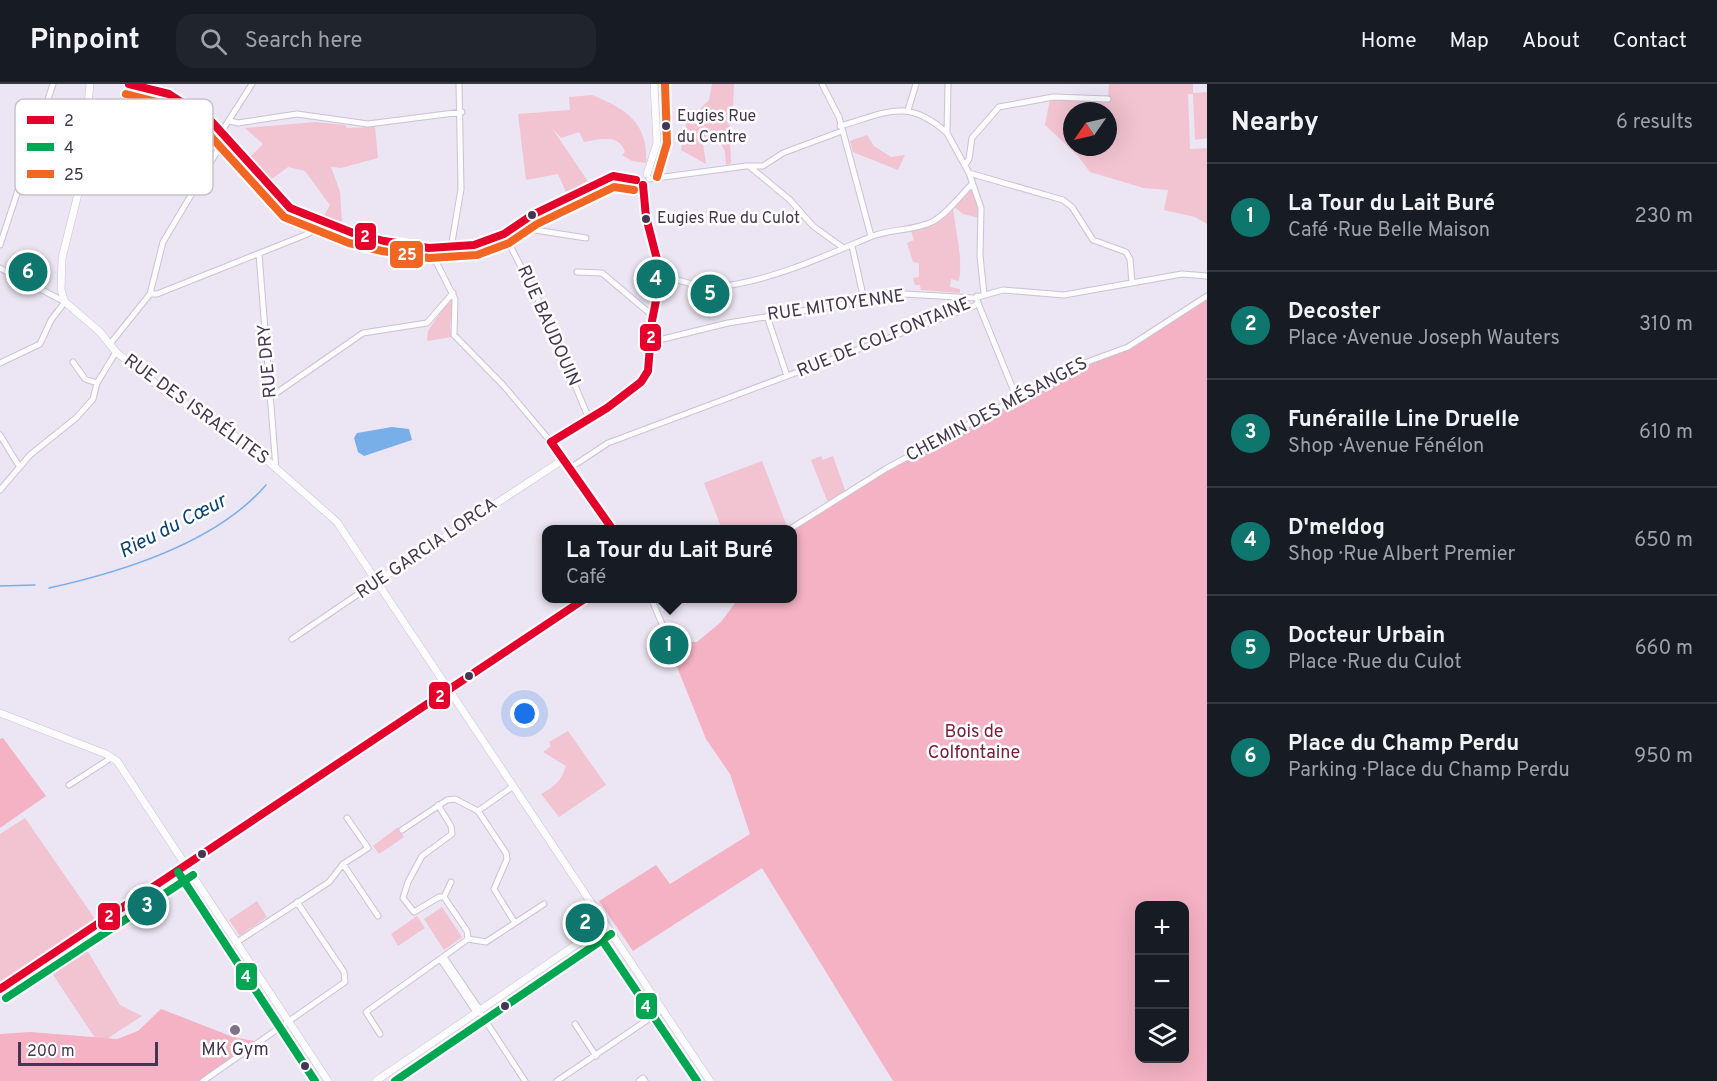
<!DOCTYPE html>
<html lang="en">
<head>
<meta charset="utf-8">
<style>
  :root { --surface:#171b24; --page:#20242c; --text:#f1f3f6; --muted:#9ea1a6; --line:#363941; --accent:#0f766e }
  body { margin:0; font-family:Overpass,sans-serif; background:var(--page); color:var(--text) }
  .controls { position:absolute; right:18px; bottom:18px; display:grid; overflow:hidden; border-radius:12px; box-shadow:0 6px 24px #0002 }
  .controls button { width:54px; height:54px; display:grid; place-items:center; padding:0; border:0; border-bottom:2px solid var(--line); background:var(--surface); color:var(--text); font:30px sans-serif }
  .compass { position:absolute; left:1063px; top:18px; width:54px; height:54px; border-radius:50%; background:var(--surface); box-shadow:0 6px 24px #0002; rotate:236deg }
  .scale { position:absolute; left:18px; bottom:15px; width:140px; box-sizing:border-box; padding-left:6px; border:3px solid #443650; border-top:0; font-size:16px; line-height:21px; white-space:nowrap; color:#443650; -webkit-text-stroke:4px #fff; paint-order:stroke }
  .you { position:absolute; left:525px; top:630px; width:21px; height:21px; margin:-15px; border:4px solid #fff; border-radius:50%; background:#1a73e8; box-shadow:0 0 0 9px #1a73e833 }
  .badge { display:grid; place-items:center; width:39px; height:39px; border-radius:50%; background:var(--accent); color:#fff; font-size:20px; font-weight:700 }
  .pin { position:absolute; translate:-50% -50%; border:3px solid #fff; box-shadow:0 2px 6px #0006 }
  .popup { position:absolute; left:542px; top:441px; width:255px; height:78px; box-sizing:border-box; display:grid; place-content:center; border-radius:12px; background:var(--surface); filter:drop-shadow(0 2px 4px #0005); font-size:20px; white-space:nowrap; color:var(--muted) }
  .popup b { font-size:22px; color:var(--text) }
  .popup::after { content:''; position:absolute; left:50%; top:100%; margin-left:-12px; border:12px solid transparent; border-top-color:var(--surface) }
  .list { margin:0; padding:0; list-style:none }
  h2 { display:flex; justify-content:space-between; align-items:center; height:78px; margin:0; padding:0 24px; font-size:26px }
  h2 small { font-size:20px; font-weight:400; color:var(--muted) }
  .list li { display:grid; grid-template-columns:39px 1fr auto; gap:18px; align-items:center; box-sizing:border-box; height:108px; padding:0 24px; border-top:2px solid var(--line) }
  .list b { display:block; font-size:22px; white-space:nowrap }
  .list p { margin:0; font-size:20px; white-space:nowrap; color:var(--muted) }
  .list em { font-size:20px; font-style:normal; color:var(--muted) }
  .icon { flex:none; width:33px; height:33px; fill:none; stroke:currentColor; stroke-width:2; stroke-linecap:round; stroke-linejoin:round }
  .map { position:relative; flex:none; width:1207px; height:997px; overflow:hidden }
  header { display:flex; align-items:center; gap:36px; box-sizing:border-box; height:84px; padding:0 30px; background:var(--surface); border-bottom:2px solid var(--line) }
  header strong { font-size:28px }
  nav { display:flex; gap:33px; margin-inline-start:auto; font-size:21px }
  .search { width:420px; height:54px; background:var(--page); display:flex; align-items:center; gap:15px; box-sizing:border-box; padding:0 21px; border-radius:18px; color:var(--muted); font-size:22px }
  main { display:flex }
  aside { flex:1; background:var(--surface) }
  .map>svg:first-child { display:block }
  .green { fill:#f2c3d0; fill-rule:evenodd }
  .forest { fill:#f4b2c4; fill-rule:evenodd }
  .water { fill:#78afe9 }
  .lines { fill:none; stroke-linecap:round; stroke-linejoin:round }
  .stream { stroke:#78afe9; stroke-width:1.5 }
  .minor-casing { stroke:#cbc2d4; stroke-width:7 }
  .tertiary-casing { stroke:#cbc2d4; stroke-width:8 }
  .minor { stroke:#fcfbfd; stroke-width:5 }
  .tertiary { stroke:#fcfbfd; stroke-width:7 }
  .bus-1-casing { stroke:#fff; stroke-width:12 }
  .bus-2-casing { stroke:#fff; stroke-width:12 }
  .bus-3-casing { stroke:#fff; stroke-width:12 }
  .bus-1 { stroke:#e4002b; stroke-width:8 }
  .bus-2 { stroke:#00a651; stroke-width:8 }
  .bus-3 { stroke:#f26522; stroke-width:8 }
  .bus-dot { fill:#443650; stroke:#fff; stroke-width:2 }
  .poi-dot { fill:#7f7389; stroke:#fff; stroke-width:2 }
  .labels { text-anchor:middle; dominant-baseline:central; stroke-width:5; stroke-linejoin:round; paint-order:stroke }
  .bus-label { font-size:16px; fill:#443650; stroke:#fff; text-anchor:start }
  .street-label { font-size:18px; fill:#443650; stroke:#fff }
  .park-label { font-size:18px; fill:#811d39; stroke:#fff }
  .poi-label { font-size:18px; fill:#443650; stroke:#fff }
  .water-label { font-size:20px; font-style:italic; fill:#084577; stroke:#fff }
  .key { fill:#fff; stroke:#c7c3ca; stroke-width:1.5 }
  .key-label { font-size:16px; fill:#443650 }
  .line-badge { stroke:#fff; stroke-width:2 }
  .badge-label { font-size:16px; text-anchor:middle; font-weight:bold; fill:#fff }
</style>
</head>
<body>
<header>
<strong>Pinpoint</strong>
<div class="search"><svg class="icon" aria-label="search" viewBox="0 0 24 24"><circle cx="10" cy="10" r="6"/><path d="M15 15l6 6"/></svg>Search here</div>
<nav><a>Home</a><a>Map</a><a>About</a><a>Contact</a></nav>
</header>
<main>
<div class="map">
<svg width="1207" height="997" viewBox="0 0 1207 997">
  <rect width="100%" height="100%" fill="#ece5f3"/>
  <path class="green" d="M712,0H734L733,25L729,32L731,79L726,81L725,68L720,57L703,60L706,80L681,66L689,25L699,26L709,16Z
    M1109,0H1193V9L1207,8V54L1195,56L1193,10H1188L1190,65L1207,64V140L1195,133L1164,126L1168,106L1144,104L1090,88L1078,72L1045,41L1050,15L1108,16ZM1072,27H1108V63H1072Z
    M592,11C624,24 649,38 646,79L632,77L622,71L625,68C619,49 599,55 584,58L579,48L561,54L552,44L589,99L566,108L558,90L526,96L518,30L570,26L569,13Z
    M315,38L345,41L347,44L375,43L378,74L341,84L331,83L340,108L342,138L324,132L330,121L305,87L288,83L269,97L249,74L263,60L245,44Z
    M867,51L874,62L891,73L905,71L898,86L853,68L850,57Z
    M970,105L973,106L980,134L963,130L953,122Z
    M953,125C956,150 963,172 959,197L951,195L950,203L960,205V209L921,206L920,201H915L913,194L919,193V179L913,178L907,159L914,156L911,147L926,143Z
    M450,214H453L450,243L452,253L427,257L428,247Z
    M821,372L823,376L833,372L846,409L828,419L811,376Z
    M762,377L788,445H722L704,399Z
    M568,647L606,701L559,733L541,710C554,703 562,696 566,682L543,668L551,662L549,658Z
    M25,734L95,835L0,898V750Z
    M398,743L404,753L379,770L373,762Z
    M257,817L267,833L240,852L229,836Z
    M442,823L462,853L444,866L424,835Z
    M417,832L425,844L398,862L391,850Z
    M82,858L120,921L142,932L99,960L46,880Z"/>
  <path class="forest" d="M1207,213V997H893L762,784L633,867L599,817L656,781L670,800L750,750L730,690L706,655L673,573H678L675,558H697L721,538L738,515L792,514V446L867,398L931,363L1092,278L1129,264ZM1140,822H1184V974H1140Z
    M3,654L46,712L0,744V655Z
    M161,925L233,953L254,957L253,963L203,997H0V950L30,948L117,955L138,947Z"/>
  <path class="water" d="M392,343L409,345L412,356L364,372L358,368L354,354L357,349Z"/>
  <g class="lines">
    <path class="stream" d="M0,502L35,501
      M49,504C122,488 216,459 266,401"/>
    <defs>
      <path id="minor" d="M822,0L839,33L871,152
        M948,0L947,49L969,89L981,124L980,172L984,210
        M908,26L916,0
        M230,37L238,39L297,30L368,40L462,28
        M840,42C886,29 907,13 947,49
        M222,47L252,0
        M965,81L969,75L972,54L999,23L1053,13L1108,15
        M749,82L790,116L813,142L842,163
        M969,89L1063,116L1072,123L1093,156L1126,168L1130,175L1132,199
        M649,95L746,82H763L783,69L842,47
        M516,143L586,154
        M504,150L545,229L589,335
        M0,161L53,0
        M852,162L864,216
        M429,164L455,215L454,251L503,301L551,358
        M451,164L461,105L459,0
        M259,170L276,385
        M0,184L65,218L51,236L40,260L0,279
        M577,188L602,189L653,232
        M661,191C681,197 702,205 723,202C773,196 825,172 870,153C889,145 913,147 932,138C947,130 960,112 972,100
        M150,210H157L305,151L311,148L319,136
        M978,219L1017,315
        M767,232L787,292
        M651,258L728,239L905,210L974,214L1003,206L1064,211L1182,190L1207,192
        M110,260L150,210L163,158L221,61L228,54
        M73,278L85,295L97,299
        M272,312L363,249L427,239L453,209
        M0,351L19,382
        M570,384L608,359L974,222L978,219L977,212
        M0,406L30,371L76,334L93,315L97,299L116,268
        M790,445L887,384L1079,281L1128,263L1207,212
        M651,514L665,547L673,555L684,554
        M292,555L376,498
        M69,701L111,674
        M438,721L451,742L452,750L422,772L408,798L403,814L414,828L439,813H444L467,847L468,855
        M402,746L447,716L455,715L478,727L512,703
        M343,780L378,832
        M444,813L451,798
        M515,839L544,820
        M237,858L329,798L343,780L368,764L347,734
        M444,873L480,926
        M441,876L476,928
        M479,927L525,997
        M575,940L596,972
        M380,950L366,928L468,855L486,858L515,839L494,805L507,775L506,769L478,727
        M203,997L345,898L344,888L297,818
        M557,997L662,926
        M639,997L643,994L645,997"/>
      <path id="tertiary" d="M90,0L80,102L62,174L61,206L65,218L100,248L116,268L165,307L252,363L337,438L710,997
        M129,0L169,10L212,38L290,124L353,149L384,157L429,164L474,161L504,150L532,131L597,99L613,92L636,96
        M647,90L657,59L654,0
        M613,446L551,358L607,324L641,298L648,287L652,237L661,191L646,133L643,101
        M376,498L564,375
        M0,629L106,670L117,677L328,997
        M0,905L587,514
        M376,997L605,841"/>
    </defs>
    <use href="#minor" class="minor-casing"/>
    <use href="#tertiary" class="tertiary-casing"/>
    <use href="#minor" class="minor"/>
    <use href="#tertiary" class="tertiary"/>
    <defs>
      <path id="bus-1" d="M129,0L169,10L212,38L290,124L353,149L384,157L429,164L474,161L504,150L532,131L613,92L636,96
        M551,358L607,324L641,298L648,287L652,237L661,191L646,133L643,101
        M551,358L613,446
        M0,905L586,514"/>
      <path id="bus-2" d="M178,788L315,997
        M596,847L697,997
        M6,914L193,791
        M395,997L611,850"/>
      <path id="bus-3" d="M126,10L165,20L205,46L284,133L349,159L382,167L429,174L477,171L509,159L537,140L614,103L634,106
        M657,93L667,59L665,0"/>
    </defs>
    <use href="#bus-1" class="bus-1-casing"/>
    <use href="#bus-2" class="bus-2-casing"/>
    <use href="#bus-3" class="bus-3-casing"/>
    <use href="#bus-1" class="bus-1"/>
    <use href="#bus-2" class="bus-2"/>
    <use href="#bus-3" class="bus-3"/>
  </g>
  <g class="bus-dot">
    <circle cx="666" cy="42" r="5"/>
    <circle cx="532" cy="131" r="5"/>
    <circle cx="646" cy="135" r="5"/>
    <circle cx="469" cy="592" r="5"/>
    <circle cx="202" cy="770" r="5"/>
    <circle cx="505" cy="922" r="5"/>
    <circle cx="305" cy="982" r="5"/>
  </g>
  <circle class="poi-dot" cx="235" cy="946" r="6"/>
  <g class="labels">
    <g class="bus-label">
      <text x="677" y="33">Eugies Rue<tspan x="677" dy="21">du Centre</tspan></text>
      <text x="657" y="135">Eugies Rue du Culot</text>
    </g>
    <g class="street-label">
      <text transform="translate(836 222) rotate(-8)">RUE MITOYENNE</text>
      <text transform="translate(548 242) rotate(66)">RUE BAUDOUIN</text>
      <text transform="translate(884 254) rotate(-22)">RUE DE COLFONTAINE</text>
      <text transform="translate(268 277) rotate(-95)">RUE DRY</text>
      <text transform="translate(196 326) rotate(36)">RUE DES ISRAÉLITES</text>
      <text transform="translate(997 326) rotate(-28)">CHEMIN DES MÉSANGES</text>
      <text transform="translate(427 465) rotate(-34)">RUE GARCIA LORCA</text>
    </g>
    <g class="park-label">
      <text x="974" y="648">Bois de<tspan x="974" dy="21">Colfontaine</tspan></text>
    </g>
    <g class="poi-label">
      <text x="235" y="966">MK Gym</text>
    </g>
    <g class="water-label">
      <text transform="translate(173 443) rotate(-27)">Rieu du Cœur</text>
    </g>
  </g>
  <rect x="15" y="15" width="198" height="96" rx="9" class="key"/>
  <rect x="27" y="32" width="27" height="8" fill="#e4002b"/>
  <rect x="27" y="59" width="27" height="8" fill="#00a651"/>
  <rect x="27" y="86" width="27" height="8" fill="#f26522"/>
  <g class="key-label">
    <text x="64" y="42">2</text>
    <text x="64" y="69">4</text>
    <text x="64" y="96">25</text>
  </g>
  <g class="line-badge">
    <rect x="354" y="138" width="23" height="29" rx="6" fill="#e4002b"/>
    <rect x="389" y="156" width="35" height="29" rx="6" fill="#f26522"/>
    <rect x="639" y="239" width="23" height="29" rx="6" fill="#e4002b"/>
    <rect x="428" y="597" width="23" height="29" rx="6" fill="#e4002b"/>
    <rect x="97" y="818" width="24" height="29" rx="6" fill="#e4002b"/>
    <rect x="235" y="878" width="23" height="29" rx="6" fill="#00a651"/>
    <rect x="635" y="908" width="23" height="28" rx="6" fill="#00a651"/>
  </g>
  <g class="badge-label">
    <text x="365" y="158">2</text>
    <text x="407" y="176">25</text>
    <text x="651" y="259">2</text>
    <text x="440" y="618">2</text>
    <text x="109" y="838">2</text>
    <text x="246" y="898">4</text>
    <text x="646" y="928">4</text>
  </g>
</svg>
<div class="controls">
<button>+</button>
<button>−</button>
<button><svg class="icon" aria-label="layers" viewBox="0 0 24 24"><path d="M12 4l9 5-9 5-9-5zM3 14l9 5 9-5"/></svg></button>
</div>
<svg class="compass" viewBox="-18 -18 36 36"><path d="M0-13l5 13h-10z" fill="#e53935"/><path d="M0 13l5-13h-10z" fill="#9ea1a6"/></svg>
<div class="scale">200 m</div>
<div class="you"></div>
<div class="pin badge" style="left:669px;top:561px">1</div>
<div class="popup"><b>La Tour du Lait Buré</b>Café</div>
<div class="pin badge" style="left:585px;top:839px">2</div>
<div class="pin badge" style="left:147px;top:822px">3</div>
<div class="pin badge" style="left:656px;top:195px">4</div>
<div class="pin badge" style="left:710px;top:210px">5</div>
<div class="pin badge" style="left:28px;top:188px">6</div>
</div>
<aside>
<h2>Nearby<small>6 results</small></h2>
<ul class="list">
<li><span class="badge">1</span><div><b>La Tour du Lait Buré</b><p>Café · Rue Belle Maison</p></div><em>230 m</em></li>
<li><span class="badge">2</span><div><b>Decoster</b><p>Place · Avenue Joseph Wauters</p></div><em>310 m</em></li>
<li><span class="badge">3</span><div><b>Funéraille Line Druelle</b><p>Shop · Avenue Fénélon</p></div><em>610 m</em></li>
<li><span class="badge">4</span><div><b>D'meldog</b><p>Shop · Rue Albert Premier</p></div><em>650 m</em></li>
<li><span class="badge">5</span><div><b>Docteur Urbain</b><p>Place · Rue du Culot</p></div><em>660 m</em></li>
<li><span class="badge">6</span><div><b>Place du Champ Perdu</b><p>Parking · Place du Champ Perdu</p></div><em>950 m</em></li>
</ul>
</aside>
</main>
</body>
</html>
